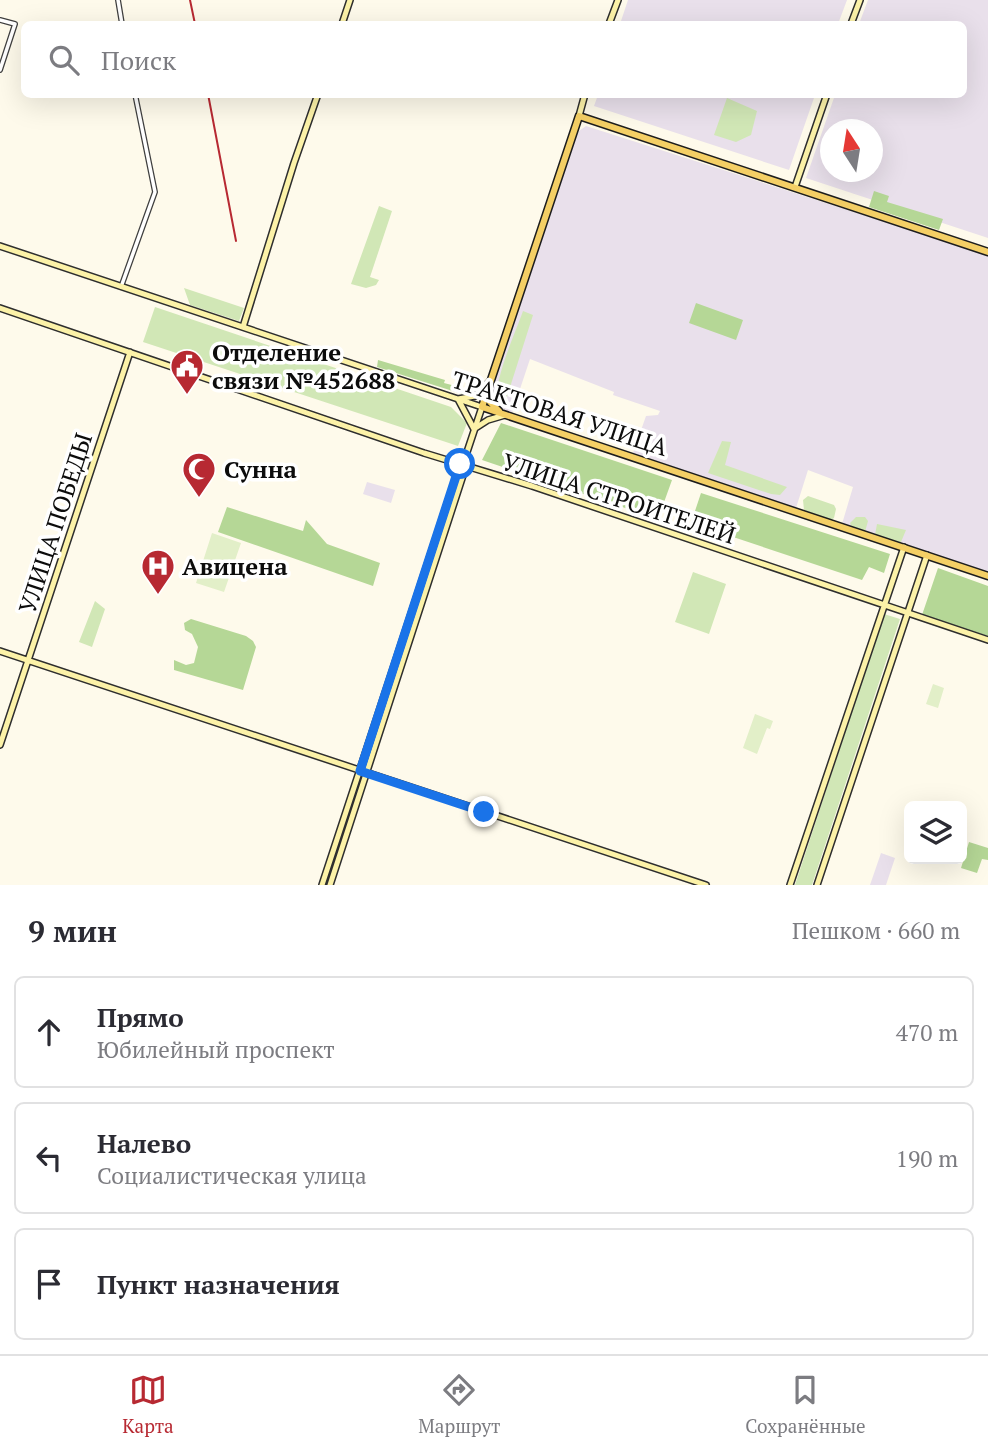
<!DOCTYPE html>
<html lang="ru">
<head>
<meta charset="utf-8">
<style>
  :root { --surface:#fff; --page:#f7f7f7; --text:#2b2b33; --muted:#7c7c81; --line:#e1e1e2; --accent:#b72932 }
  body { margin:0; font-family:"PT Serif",serif; background:var(--page); color:var(--text) }
  .controls { position:absolute; right:21px; bottom:21px; display:grid; overflow:hidden; border-radius:10px; box-shadow:0 7px 28px #0002 }
  .controls button { width:63px; height:63px; display:grid; place-items:center; padding:0; border:0; border-bottom:2px solid var(--line); background:var(--surface); color:var(--text); font:35px sans-serif }
  .compass { position:absolute; left:820px; top:119px; width:63px; height:63px; border-radius:50%; background:var(--surface); box-shadow:0 7px 28px #0002; rotate:348deg }
  .stop { position:absolute; width:21px; height:21px; margin:-16px; border:5px solid #1a73e8; border-radius:50%; background:#fff }
  .stop.end { background:#1a73e8; border-color:#fff; box-shadow:0 2px 7px #0008 }
  .list { margin:0; padding:0; list-style:none }
  h2 { display:flex; justify-content:space-between; align-items:center; height:91px; margin:0; padding:0 28px; font-size:30px }
  h2 small { font-size:23px; font-weight:400; color:var(--muted) }
  .list li { display:grid; grid-template-columns:46px 1fr auto; gap:21px; align-items:center; box-sizing:border-box; height:112px; margin:0 14px 14px; padding:0 14px; border:2px solid var(--line); border-radius:10px }
  .list b { display:block; font-size:26px; white-space:nowrap }
  .list p { margin:0; font-size:23px; white-space:nowrap; color:var(--muted) }
  .list em { font-size:23px; font-style:normal; color:var(--muted) }
  .icon { flex:none; width:38px; height:38px; fill:none; stroke:currentColor; stroke-width:2; stroke-linecap:round; stroke-linejoin:round }
  .map { position:relative; flex:none; width:988px; height:885px; overflow:hidden }
  .search { position:absolute; background:var(--surface); box-shadow:0 7px 28px #0002; left:21px; right:21px; top:21px; height:77px; display:flex; align-items:center; gap:18px; box-sizing:border-box; padding:0 24px; border-radius:10px; color:var(--muted); font-size:26px }
  .sheet { height:469px; background:var(--surface) }
  nav { display:flex; justify-content:space-around; align-items:center; box-sizing:border-box; height:98px; border-top:2px solid var(--line); background:var(--surface); font-size:19px; color:var(--muted) }
  nav a { display:grid; justify-items:center; gap:4px }
  nav .on { color:var(--accent) }
  .map>svg:first-child { display:block }
  .industrial { fill:#e9e0eb; fill-rule:evenodd }
  .green { fill:#d1e7b6 }
  .forest { fill:#b5d796 }
  .pitch { fill:#e2efc8 }
  .lines { fill:none; stroke-linecap:round; stroke-linejoin:round }
  .street-casing { stroke:#3f3f3f; stroke-width:6 }
  .secondary-casing { stroke:#2e2e2e; stroke-width:8 }
  .primary-casing { stroke:#1d1d1d; stroke-width:9 }
  .street { stroke:#fff; stroke-width:3.5 }
  .secondary { stroke:#fcf2a8; stroke-width:5 }
  .primary { stroke:#f4cf65; stroke-width:6 }
  .rail { stroke:#b72932; stroke-width:2 }
  .route { stroke:#1a73e8; stroke-width:9 }
  .labels { text-anchor:middle; dominant-baseline:central; stroke-width:7; stroke-linejoin:round; paint-order:stroke }
  .poi-label { font-size:24px; font-weight:bold; fill:#0c0c0c; stroke:#fff; text-anchor:start }
  .street-label { font-size:24px; fill:#0c0c0c; stroke:#fff }
</style>
</head>
<body>
<div class="map">
<svg width="988" height="885" viewBox="0 0 988 885">
  <rect width="100%" height="100%" fill="#fefaeb"/>
  <path class="industrial" d="M628,0H847L838,24H620Z
    M868,0H988V238L806,178L835,95L964,94V24H859ZM830,130H872V172H830Z
    M598,95H815L789,170L594,106Z
    M586,126L988,255V572L842,524L853,487L808,470L796,508L633,453L646,416L658,415L660,411L613,395L614,392L530,359L512,413L495,406L491,396L492,388L572,143L579,131Z
    M367,482L395,490L391,503L363,494Z
    M881,853L895,858L886,885H870Z"/>
  <path class="green" d="M727,98L757,111L751,135L736,142L714,135Z
    M379,206L392,211L370,277L379,280L376,285L366,288L351,284Z
    M184,288L244,308L239,321L190,305Z
    M155,307L451,407L467,423L458,446L143,342Z
    M523,311L533,315L504,406L497,404C493,381 515,334 523,311Z
    M722,441L731,442L725,465L787,487L780,495L771,494L708,473Z
    M808,496L834,505L836,509L834,518L831,520L804,510L803,500Z
    M856,517H865L868,521L865,532L852,528L850,523Z
    M877,524L906,530L901,542L899,543L875,535Z
    M693,572L726,584L709,634L675,622Z
    M95,601L105,609L92,647L79,642Z
    M884,614L900,619L812,885H795Z"/>
  <path class="forest" d="M874,191L889,196L887,202L943,219L939,230L869,207Z
    M696,303L743,320L736,340L689,323Z
    M378,360L445,380L444,383L471,390L467,395L459,393L377,367Z
    M501,423L672,480L658,519L482,460Z
    M701,493L890,554L884,573L869,567L862,580L691,523Z
    M227,507L303,531L306,520L327,544L380,563L373,586L218,532Z
    M938,568L988,586V636L922,615Z
    M191,619L246,636L253,641L256,647L243,690L174,670V660L186,665L194,663L198,647L192,634L185,630L184,623Z
    M969,842L988,848V860L982,859L977,873L961,868Z"/>
  <path class="pitch" d="M212,533L241,543L224,592L196,583Z
    M933,684L944,688L938,708L926,704Z
    M755,714L773,721L770,729L767,728L757,754L743,748Z"/>
  <g class="lines">
    <defs>
      <path id="street" d="M118,0L122,24
        M0,20L15,24L0,70
        M121,287L155,192L135,94"/>
      <path id="secondary" d="M342,24L350,0
        M609,24L618,0
        M851,24L860,0
        M579,116L585,94
        M795,187L827,94
        M0,246L482,407L467,452L460,465L322,885
        M0,308L424,453L532,486L988,640
        M243,327L294,163L318,94
        M474,429L458,399L475,396L489,382
        M474,429L488,420L505,415
        M0,651L706,885
        M0,745L130,352
        M330,885L466,466L467,455
        M790,885L904,547
        M817,885L927,555"/>
      <path id="primary" d="M988,252L579,116L482,407L988,576
        M489,391L490,402L499,411"/>
    </defs>
    <use href="#street" class="street-casing"/>
    <use href="#secondary" class="secondary-casing"/>
    <use href="#primary" class="primary-casing"/>
    <use href="#street" class="street"/>
    <use href="#secondary" class="secondary"/>
    <use href="#primary" class="primary"/>
    <path class="rail" d="M190,0L195,24
      M208,94L236,241"/>
  </g>
  <g class="lines">
    <path class="route" d="M460,464L360,771L484,812"/>
  </g>
  <defs>
    <symbol id="civic-pin" viewBox="-11 -11 22 30"><path d="M0 17L-7.5 6A9.5 9.5 0 1 1 7.5 6Z" fill="#b72932" stroke="#fff"/><path d="M-.6-6.5H3V-4.5H.6V-3L4-1V1h2V6H-6V1h2V-1L-.6-3ZM-1.2 2.5V6h2.4V2.5Z" fill="#fff"/></symbol>
    <symbol id="mosque-pin" viewBox="-11 -11 22 30"><path d="M0 17L-7.5 6A9.5 9.5 0 1 1 7.5 6Z" fill="#b72932" stroke="#fff"/><path d="M3.5-4.9A6 6 0 1 0 3.5 4.9A5 5 0 1 1 3.5-4.9Z" fill="#fff"/></symbol>
    <symbol id="hospital-pin" viewBox="-11 -11 22 30"><path d="M0 17L-7.5 6A9.5 9.5 0 1 1 7.5 6Z" fill="#b72932" stroke="#fff"/><path d="M-5-5h3v3.5h4V-5h3V5h-3V1.5h-4V5h-3Z" fill="#fff"/></symbol>
  </defs>
  <g fill-rule="evenodd">
    <use href="#civic-pin" x="168" y="347" width="38" height="52"/>
    <use href="#mosque-pin" x="180" y="450" width="38" height="52"/>
    <use href="#hospital-pin" x="139" y="547" width="38" height="52"/>
  </g>
  <g class="labels">
    <g class="poi-label">
      <text x="212" y="352">Отделение<tspan x="212" dy="28">связи №452688</tspan></text>
      <text x="224" y="469">Сунна</text>
      <text x="182" y="566">Авицена</text>
    </g>
    <g class="street-label">
      <text transform="translate(560 413) rotate(18)">ТРАКТОВАЯ УЛИЦА</text>
      <text transform="translate(619 498) rotate(18)">УЛИЦА СТРОИТЕЛЕЙ</text>
      <text transform="translate(55 523) rotate(-72)">УЛИЦА ПОБЕДЫ</text>
    </g>
  </g>
</svg>
<div class="controls">
<button><svg class="icon" aria-label="layers" viewBox="0 0 24 24"><path d="M12 4l9 5-9 5-9-5zM3 14l9 5 9-5"/></svg></button>
</div>
<svg class="compass" viewBox="-18 -18 36 36"><path d="M0-13l5 13h-10z" fill="#e53935"/><path d="M0 13l5-13h-10z" fill="#7c7c81"/></svg>
<div class="stop" style="left:460px;top:464px"></div>
<div class="stop end" style="left:484px;top:812px"></div>
<div class="search"><svg class="icon" aria-label="search" viewBox="0 0 24 24"><circle cx="10" cy="10" r="6"/><path d="M15 15l6 6"/></svg>Поиск</div>
</div>
<section class="sheet">
<h2>9 мин<small>Пешком · 660 m</small></h2>
<ul class="list">
<li><svg class="icon" aria-label="ahead" viewBox="0 0 24 24"><path d="M12 20V5M6 11l6-6 6 6"/></svg><div><b>Прямо</b><p>Юбилейный проспект</p></div><em>470 m</em></li>
<li><svg class="icon" aria-label="left" viewBox="0 0 24 24"><path d="M17 20v-9H6M10 6l-5 5 5 5"/></svg><div><b>Налево</b><p>Социалистическая улица</p></div><em>190 m</em></li>
<li><svg class="icon" aria-label="arrive" viewBox="0 0 24 24"><path d="M6 21V4h12l-3 4 3 4H6"/></svg><div><b>Пункт назначения</b></div></li>
</ul>
</section>
<nav>
<a class="on"><svg class="icon" aria-label="map" viewBox="0 0 24 24"><path d="M3 6l6-2 6 2 6-2v14l-6 2-6-2-6 2zM9 4v14M15 6v14"/></svg>Карта</a>
<a><svg class="icon" aria-label="directions" viewBox="0 0 24 24"><path d="M12 3l9 9-9 9-9-9zM9 14v-3h6M13 9l2 2-2 2"/></svg>Маршрут</a>
<a><svg class="icon" aria-label="saved" viewBox="0 0 24 24"><path d="M7 4h10v16l-5-4-5 4z"/></svg>Сохранённые</a>
</nav>
</body>
</html>
